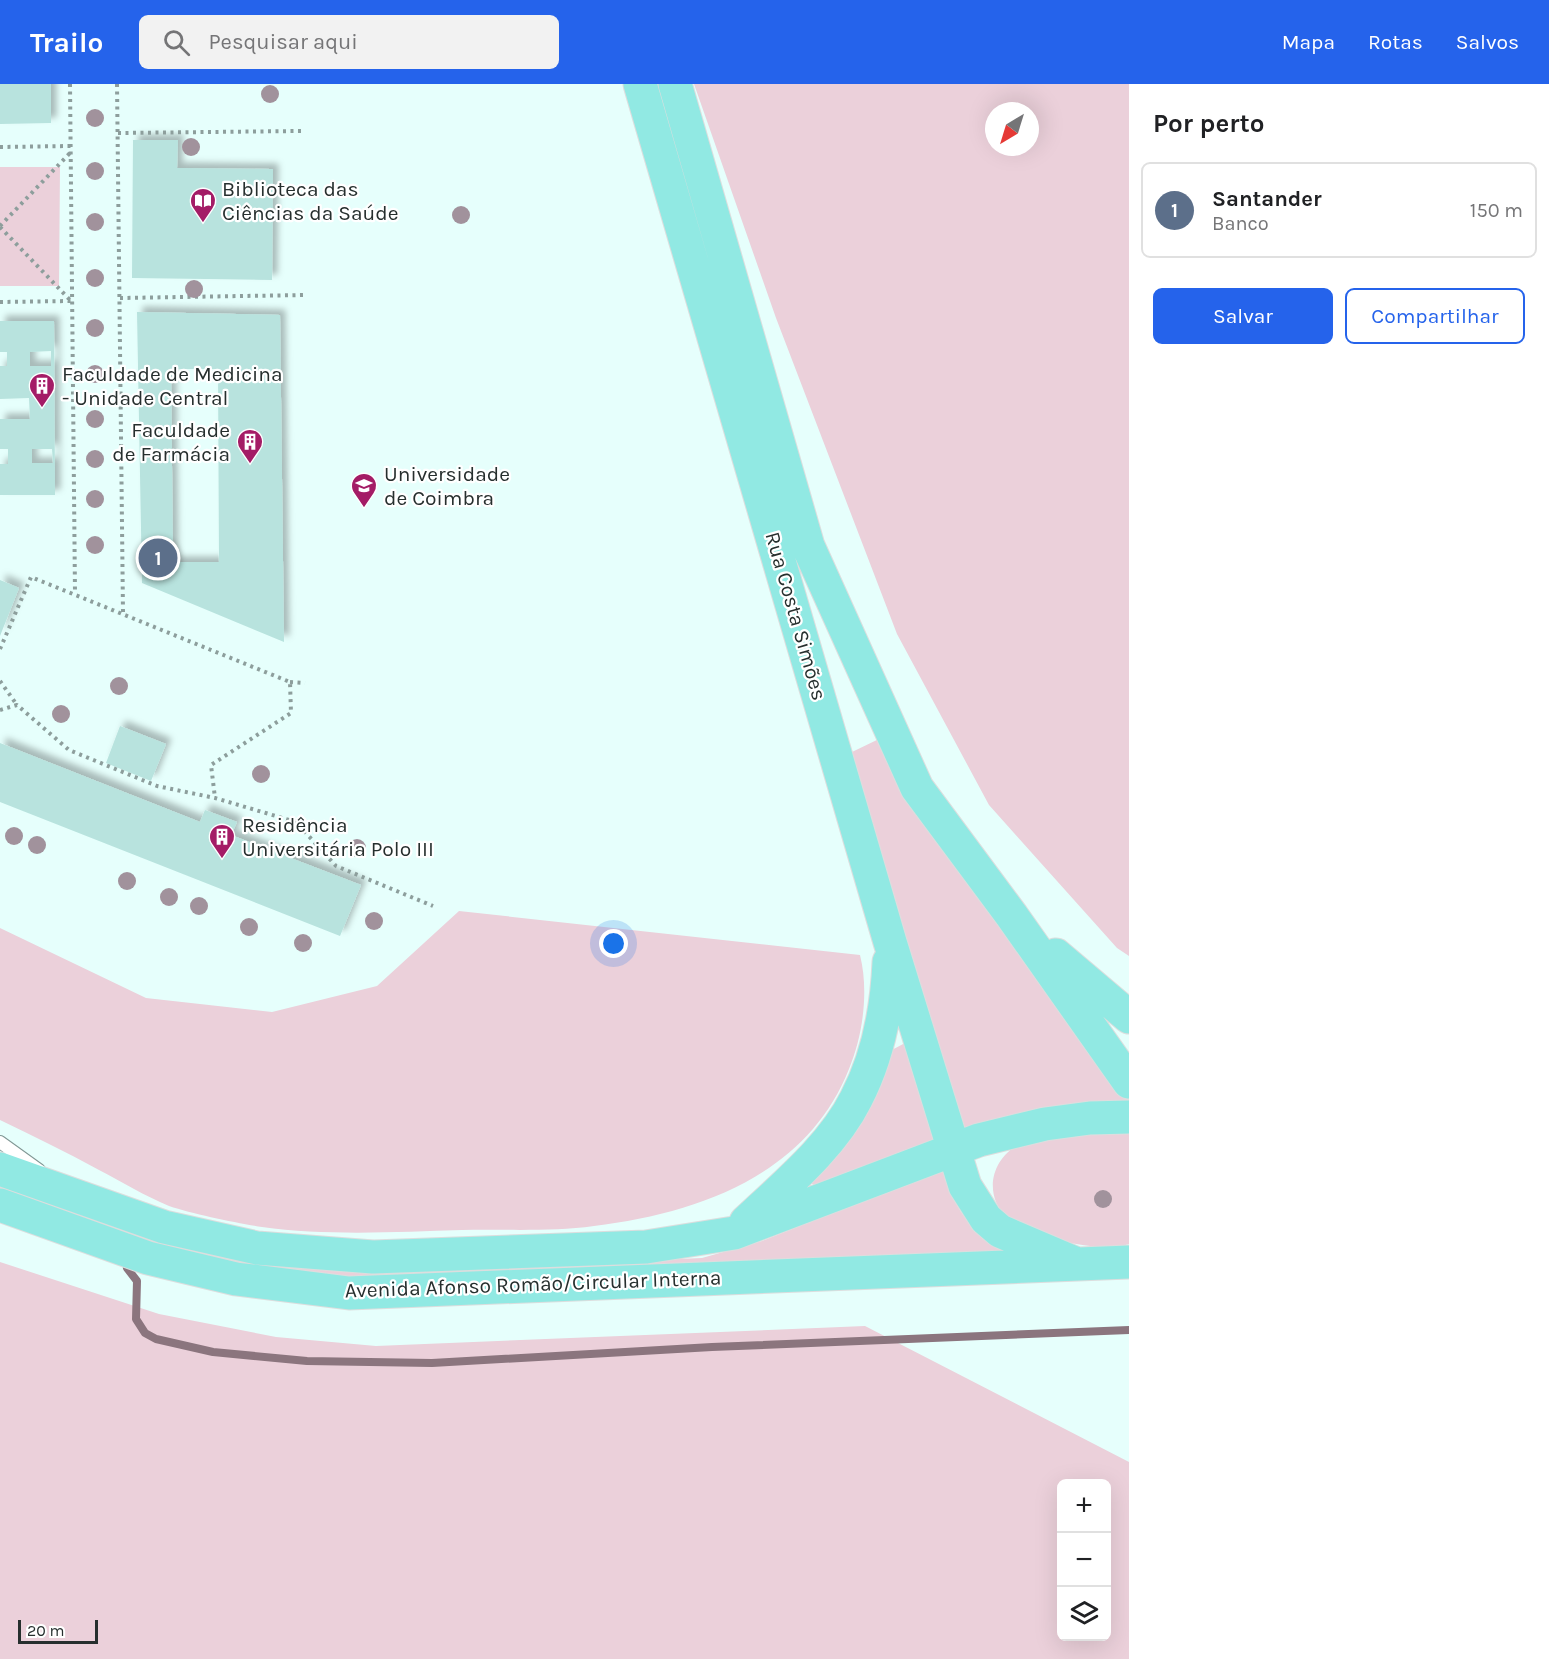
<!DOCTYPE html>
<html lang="pt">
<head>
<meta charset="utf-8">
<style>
  :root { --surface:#fff; --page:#f2f2f2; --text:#202124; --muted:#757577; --line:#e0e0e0; --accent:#2563eb }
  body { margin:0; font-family:Karla,sans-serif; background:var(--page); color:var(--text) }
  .controls { position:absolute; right:18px; bottom:18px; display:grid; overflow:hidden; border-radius:9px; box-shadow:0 6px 24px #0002 }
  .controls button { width:54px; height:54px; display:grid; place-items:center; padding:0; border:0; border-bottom:2px solid var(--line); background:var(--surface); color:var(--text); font:30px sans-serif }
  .compass { position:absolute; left:985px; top:18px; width:54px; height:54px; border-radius:50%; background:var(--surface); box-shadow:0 6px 24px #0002; rotate:218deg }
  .scale { position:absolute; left:18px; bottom:15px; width:80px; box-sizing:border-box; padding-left:6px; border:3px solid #262f2e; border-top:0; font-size:16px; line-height:21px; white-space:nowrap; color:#262f2e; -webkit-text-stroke:4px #fff; paint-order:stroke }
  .you { position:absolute; left:614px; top:860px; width:21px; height:21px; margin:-15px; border:4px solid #fff; border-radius:50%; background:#1a73e8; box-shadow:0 0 0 9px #1a73e833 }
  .badge { display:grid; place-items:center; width:39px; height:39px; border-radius:50%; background:var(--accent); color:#fff; font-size:20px; font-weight:700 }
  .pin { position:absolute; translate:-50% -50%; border:3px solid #fff; box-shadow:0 2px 6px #0006 }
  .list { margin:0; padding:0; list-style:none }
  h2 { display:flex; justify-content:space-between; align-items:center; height:78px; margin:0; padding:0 24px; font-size:26px }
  h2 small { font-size:20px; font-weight:400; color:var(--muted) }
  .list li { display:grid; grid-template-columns:39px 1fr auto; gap:18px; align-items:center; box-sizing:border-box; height:96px; margin:0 12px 12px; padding:0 12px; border:2px solid var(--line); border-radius:9px }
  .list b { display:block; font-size:22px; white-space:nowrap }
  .list p { margin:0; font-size:20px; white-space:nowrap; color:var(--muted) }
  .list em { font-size:20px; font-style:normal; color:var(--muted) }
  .actions { display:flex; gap:12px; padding:18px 24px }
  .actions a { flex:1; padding:14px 0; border:2px solid var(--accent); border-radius:9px; text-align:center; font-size:21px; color:var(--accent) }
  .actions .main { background:var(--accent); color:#fff }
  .icon { flex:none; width:33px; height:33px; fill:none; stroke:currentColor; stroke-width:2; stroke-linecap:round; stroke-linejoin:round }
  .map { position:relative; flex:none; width:1129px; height:1575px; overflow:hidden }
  header { display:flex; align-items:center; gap:36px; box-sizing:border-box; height:84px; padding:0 30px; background:var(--accent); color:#fff }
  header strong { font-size:28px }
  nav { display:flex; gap:33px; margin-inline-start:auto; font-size:21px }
  .search { width:420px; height:54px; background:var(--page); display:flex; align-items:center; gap:15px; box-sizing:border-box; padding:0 21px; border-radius:9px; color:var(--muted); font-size:22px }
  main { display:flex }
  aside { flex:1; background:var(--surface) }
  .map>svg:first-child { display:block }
  .green { fill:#ebd0da; fill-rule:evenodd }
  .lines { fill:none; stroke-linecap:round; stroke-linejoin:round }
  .stream { stroke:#8b757e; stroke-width:8 }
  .building { fill:#b8e3de; fill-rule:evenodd; filter:url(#shadow) }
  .lane-casing { stroke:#809794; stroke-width:14 }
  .primary-casing { stroke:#dcdede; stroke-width:35 }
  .path { stroke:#8d9e9c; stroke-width:4; stroke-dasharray:3 4.5; stroke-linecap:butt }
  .lane { stroke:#fff; stroke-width:12 }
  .primary { stroke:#91e9e3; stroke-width:33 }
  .tree { fill:#a1929c }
  .labels { text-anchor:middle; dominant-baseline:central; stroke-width:4.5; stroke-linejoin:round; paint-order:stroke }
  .poi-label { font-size:21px; fill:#262f2e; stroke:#fff; text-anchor:start }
  .street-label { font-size:21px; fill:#262f2e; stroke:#fff }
</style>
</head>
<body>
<header>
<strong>Trailo</strong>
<div class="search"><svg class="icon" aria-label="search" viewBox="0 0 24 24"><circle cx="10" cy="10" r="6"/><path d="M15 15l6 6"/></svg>Pesquisar aqui</div>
<nav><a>Mapa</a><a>Rotas</a><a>Salvos</a></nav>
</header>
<main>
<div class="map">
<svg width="1129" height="1575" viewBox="0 0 1129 1575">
  <defs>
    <filter id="shadow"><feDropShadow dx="5.5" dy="-5.5" stdDeviation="3" flood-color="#0004"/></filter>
  </defs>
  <rect width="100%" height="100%" fill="#e6fffc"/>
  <path class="green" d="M694,0H1129V872L1117,864L989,721L897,550L776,234ZM994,27H1030V63H994Z
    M0,83H60L59,202H0Z
    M881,654L1129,1010V1021L963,1051L852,668Z
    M459,827L860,871C869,907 863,951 849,985C807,1091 699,1129 594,1142C551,1148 505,1145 462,1146C398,1148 326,1152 262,1143C236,1139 193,1130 169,1122C145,1112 122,1098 99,1086C66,1068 33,1052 0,1036V844L146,914L272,928L377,902Z
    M905,959L934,1059L818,1104L808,1097L888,968Z
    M1108,1046L1129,1050V1160C1102,1170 1029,1153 1007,1134C982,1110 992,1072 1022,1059C1040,1051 1086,1049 1108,1046Z
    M943,1085C955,1129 971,1146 1010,1171L367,1194L305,1192L156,1164L0,1110V1099L416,1186L702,1174L762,1157Z
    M0,1178L159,1230L276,1253L376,1262L865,1242L1129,1378V1575H0ZM1062,1400H1106V1552H1062Z"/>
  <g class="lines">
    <path class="stream" d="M127,1184L137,1197L136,1235L145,1249L156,1255L213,1268L307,1277L432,1279L712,1263L1129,1246"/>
  </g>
  <path class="building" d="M0,0H51V39L0,40Z
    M133,56H178L177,84L273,85L272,196L132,194Z
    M137,228L280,231L284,558L142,499ZM171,285H218L219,478H173Z
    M0,237H54L55,411H0V380H8V365H0V335H30L29,314L0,315V282H7V268H0ZM51,267V282H30V268ZM32,365H52L53,379H32Z
    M0,496L19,504L0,552Z
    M120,642L166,660L151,697L106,679Z
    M0,659L200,738L205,726L237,738L231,751L361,801L340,852L0,718Z"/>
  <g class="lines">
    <defs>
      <path id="lane" d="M0,1058L39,1086"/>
      <path id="primary" d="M640,0L890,858L965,1102L986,1135L1000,1147L1077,1180
        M675,0L808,462L917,704L1012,832L1129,998
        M1056,871L1129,933
        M0,1085L164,1143L257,1164L373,1173L646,1163L734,1149L979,1056L1045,1040L1090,1034L1129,1033
        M0,1121L148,1174L236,1195L349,1209L1129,1178
        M746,1138C784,1102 832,1063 856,1015C878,973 887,925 889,878"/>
    </defs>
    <use href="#lane" class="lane-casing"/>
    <use href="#primary" class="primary-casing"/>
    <path class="path" d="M70,0L75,509
      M117,0L123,529
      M118,49L301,47
      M0,63L71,62
      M0,142L70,69
      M0,143L71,217
      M120,214L304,211
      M0,218L71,217
      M0,565L31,493L290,598L291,629L211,681L215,714
      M0,597L17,621
      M290,598L305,599
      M0,626L17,621L69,666L157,702L215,714L296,738L336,782L433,822"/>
    <use href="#lane" class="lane"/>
    <use href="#primary" class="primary"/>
  </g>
  <g class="tree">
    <circle cx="270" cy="10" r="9"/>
    <circle cx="95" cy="34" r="9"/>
    <circle cx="191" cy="63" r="9"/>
    <circle cx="95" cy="87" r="9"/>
    <circle cx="461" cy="131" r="9"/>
    <circle cx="95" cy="138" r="9"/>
    <circle cx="95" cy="194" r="9"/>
    <circle cx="194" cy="205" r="9"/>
    <circle cx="95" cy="244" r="9"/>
    <circle cx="95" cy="290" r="9"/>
    <circle cx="95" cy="335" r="9"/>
    <circle cx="95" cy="375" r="9"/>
    <circle cx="95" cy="415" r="9"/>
    <circle cx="95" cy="461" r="9"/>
    <circle cx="119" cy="602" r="9"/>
    <circle cx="61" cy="630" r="9"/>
    <circle cx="261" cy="690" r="9"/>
    <circle cx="14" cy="752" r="9"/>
    <circle cx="37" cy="761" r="9"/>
    <circle cx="357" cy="764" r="9"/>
    <circle cx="127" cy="797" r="9"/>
    <circle cx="169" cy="813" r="9"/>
    <circle cx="199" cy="822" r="9"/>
    <circle cx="374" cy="837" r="9"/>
    <circle cx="249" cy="843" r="9"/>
    <circle cx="303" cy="859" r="9"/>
    <circle cx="1103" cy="1115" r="9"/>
  </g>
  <defs>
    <symbol id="library-pin" viewBox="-11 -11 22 30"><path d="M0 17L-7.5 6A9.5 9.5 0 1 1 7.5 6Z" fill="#a41c66" stroke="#fff"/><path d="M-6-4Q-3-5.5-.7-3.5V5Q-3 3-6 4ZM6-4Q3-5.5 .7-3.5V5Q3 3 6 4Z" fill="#fff"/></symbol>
    <symbol id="building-pin" viewBox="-11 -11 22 30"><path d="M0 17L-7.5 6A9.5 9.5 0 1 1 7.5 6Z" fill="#a41c66" stroke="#fff"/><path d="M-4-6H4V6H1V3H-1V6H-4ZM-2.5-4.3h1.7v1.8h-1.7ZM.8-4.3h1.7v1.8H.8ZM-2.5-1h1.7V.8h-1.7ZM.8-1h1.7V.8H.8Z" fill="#fff"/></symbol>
    <symbol id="university-pin" viewBox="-11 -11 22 30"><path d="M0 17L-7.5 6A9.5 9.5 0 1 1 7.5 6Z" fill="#a41c66" stroke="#fff"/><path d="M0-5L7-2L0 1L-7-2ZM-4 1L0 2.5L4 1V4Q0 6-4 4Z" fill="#fff"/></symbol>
  </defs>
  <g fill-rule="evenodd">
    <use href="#library-pin" x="188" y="102" width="30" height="40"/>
    <use href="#building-pin" x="27" y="287" width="30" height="40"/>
    <use href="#building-pin" x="235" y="343" width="30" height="40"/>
    <use href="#university-pin" x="349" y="387" width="30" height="40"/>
    <use href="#building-pin" x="207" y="738" width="30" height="40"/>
  </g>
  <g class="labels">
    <g class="poi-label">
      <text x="222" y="105">Biblioteca das<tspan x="222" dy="24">Ciências da Saúde</tspan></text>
      <text x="62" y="290">Faculdade de Medicina<tspan x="62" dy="24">- Unidade Central</tspan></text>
      <text x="230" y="346" text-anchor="end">Faculdade<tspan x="230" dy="24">de Farmácia</tspan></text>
      <text x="384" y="390">Universidade<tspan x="384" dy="24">de Coimbra</tspan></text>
      <text x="242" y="741">Residência<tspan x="242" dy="24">Universitária Polo III</tspan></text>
    </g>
    <g class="street-label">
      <text transform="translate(796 532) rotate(74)">Rua Costa Simões</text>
      <text transform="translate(533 1200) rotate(-2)">Avenida Afonso Romão/Circular Interna</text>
    </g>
  </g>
</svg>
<div class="controls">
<button>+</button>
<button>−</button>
<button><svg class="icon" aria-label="layers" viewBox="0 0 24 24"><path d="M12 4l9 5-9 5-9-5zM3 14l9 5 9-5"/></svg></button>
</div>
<svg class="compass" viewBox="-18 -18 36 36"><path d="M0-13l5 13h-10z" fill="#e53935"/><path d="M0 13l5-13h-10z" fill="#757577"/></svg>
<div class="scale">20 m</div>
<div class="you"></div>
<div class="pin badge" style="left:158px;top:474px;background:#5c6f8a">1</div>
</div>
<aside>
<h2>Por perto<small></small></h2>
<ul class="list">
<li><span class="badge" style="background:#5c6f8a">1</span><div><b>Santander</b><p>Banco</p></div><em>150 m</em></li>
</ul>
<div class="actions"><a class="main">Salvar</a><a>Compartilhar</a></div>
</aside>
</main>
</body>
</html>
